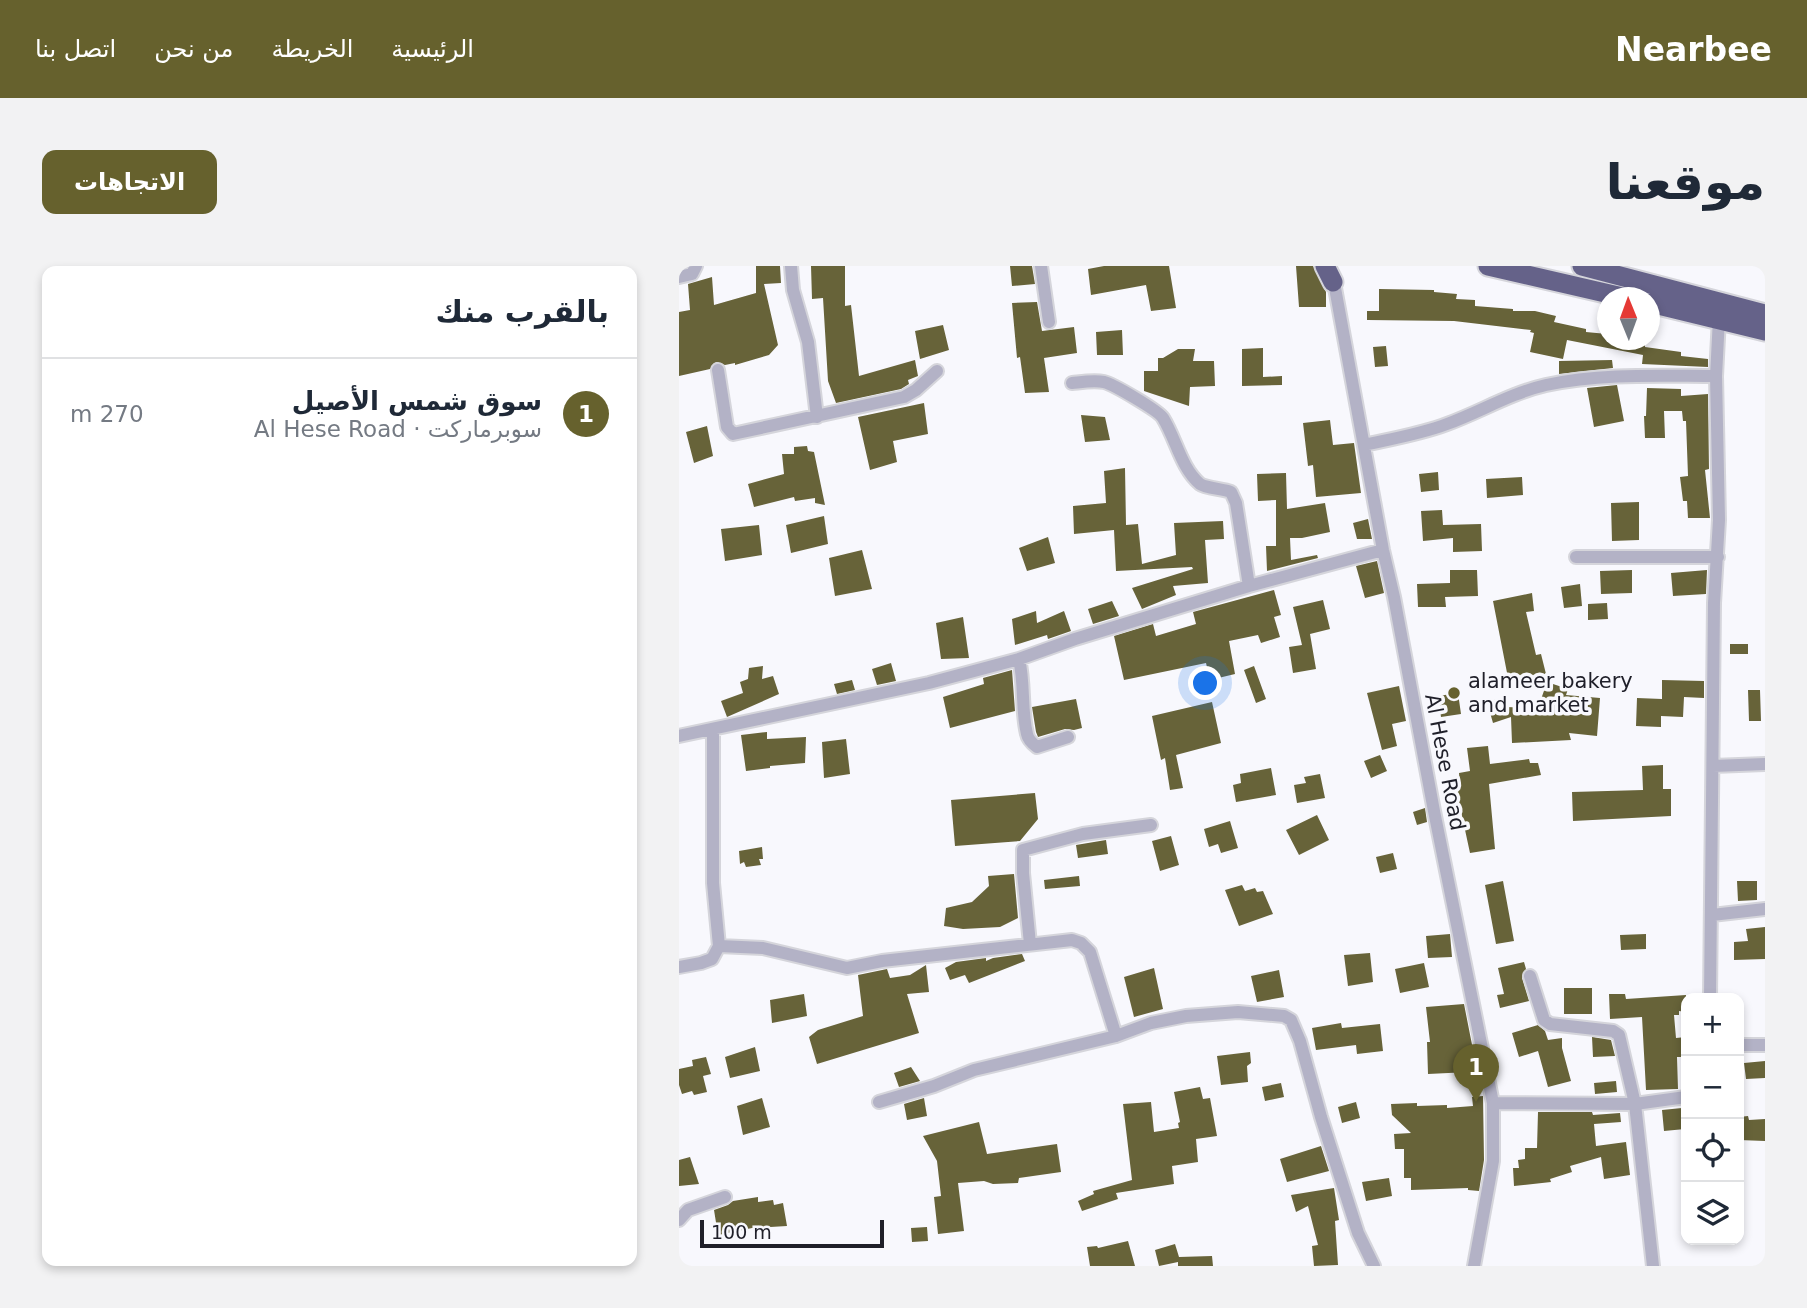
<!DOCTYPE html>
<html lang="ar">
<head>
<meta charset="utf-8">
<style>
  :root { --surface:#fff; --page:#f2f2f3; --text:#1f2937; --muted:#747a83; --line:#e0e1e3; --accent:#66612d }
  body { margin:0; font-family:"DejaVu Sans",Vazirmatn,sans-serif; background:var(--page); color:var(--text); direction:rtl }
  .controls { position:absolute; right:21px; bottom:21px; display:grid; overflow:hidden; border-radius:14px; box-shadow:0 4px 10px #0003 }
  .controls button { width:63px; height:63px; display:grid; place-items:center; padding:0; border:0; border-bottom:2px solid var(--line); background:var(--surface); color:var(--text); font:35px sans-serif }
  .compass { position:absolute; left:918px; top:21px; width:63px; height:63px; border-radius:50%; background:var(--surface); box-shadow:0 4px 10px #0003; rotate:359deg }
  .scale { position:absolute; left:21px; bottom:18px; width:184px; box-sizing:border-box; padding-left:7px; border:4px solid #1f1f29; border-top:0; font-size:19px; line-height:24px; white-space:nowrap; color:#1f1f29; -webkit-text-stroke:5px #f8f8fd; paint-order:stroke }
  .you { position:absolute; left:527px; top:418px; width:24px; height:24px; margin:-18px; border:5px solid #fff; border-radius:50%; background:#1a73e8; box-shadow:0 0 0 10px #1a73e833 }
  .badge { display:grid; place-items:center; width:46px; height:46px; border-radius:50%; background:var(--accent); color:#fff; font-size:23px; font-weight:700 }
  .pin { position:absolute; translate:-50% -58px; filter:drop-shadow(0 2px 4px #0008) }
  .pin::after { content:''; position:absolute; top:37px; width:24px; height:21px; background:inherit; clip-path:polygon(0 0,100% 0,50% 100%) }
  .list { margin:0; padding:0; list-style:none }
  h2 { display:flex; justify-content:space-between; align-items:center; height:91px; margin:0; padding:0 28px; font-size:30px }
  h2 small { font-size:23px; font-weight:400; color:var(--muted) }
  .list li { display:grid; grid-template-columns:46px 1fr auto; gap:21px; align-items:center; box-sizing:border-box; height:112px; padding:0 28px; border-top:2px solid var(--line) }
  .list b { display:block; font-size:26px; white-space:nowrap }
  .list p { margin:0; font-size:23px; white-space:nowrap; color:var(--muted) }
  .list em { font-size:23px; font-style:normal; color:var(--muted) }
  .icon { flex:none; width:38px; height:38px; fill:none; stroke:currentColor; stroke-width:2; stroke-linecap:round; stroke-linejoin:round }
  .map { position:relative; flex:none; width:1086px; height:1000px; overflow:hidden; direction:ltr; border-radius:14px }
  header { display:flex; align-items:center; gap:42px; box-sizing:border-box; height:98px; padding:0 35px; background:var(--accent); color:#fff }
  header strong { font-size:33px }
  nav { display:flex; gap:38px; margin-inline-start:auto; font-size:24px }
  .intro { display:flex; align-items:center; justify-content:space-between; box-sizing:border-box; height:168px; padding:0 42px }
  h1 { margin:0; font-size:49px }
  .button { padding:18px 32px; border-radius:14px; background:var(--accent); color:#fff; font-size:24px; font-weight:700 }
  main { display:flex; gap:42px; padding:0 42px }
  aside { flex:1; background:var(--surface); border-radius:14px; box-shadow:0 4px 10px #0003 }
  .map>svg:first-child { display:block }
  .building { fill:#676339 }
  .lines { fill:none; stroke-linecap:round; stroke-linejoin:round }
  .minor-casing { stroke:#d5d5db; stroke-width:16 }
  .highway-casing { stroke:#d5d5db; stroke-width:23 }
  .minor { stroke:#b3b2c6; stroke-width:12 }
  .highway { stroke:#656289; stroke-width:19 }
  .poi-dot { fill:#66612d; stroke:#f8f8fd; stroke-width:2.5 }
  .labels { text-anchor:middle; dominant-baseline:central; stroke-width:7; stroke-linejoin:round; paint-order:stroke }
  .poi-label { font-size:21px; fill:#1f1f29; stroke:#f8f8fd; text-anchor:start }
  .street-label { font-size:21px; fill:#1f1f29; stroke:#f8f8fd }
</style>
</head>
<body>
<header>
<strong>Nearbee</strong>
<nav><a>الرئيسية</a><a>الخريطة</a><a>من نحن</a><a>اتصل بنا</a></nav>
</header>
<div class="intro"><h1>موقعنا</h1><a class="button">الاتجاهات</a></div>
<main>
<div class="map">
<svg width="1086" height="1000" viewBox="0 0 1086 1000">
  <rect width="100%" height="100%" fill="#f8f8fd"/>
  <path class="building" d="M77,0H101L102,17L85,18L99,79L90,89L56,99V97L46,99L37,96L31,103L0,110V46L11,44L9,18L33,11L35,39L77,27Z
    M132,0H166V40L172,39L180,110L236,94L239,110L229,114L230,118L222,123L157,137L149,115L144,32L133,33Z
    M331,0H353L356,18L333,20Z
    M425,0H490L497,42L472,45L467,19L412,29L409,3Z
    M617,0H634L647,26V41H620Z
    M700,23L755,24V26L778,28L777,33L796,34V40L834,43V45H856L877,50L875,56L907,63V66L928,68V74L966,76V81L1002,86V90L1029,93V101L963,98L964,89L888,74L884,93L851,86L855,67L851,66L852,64L775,55L688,54V45H700Z
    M358,36L363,65L395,61L398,87L365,92L370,126L346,127L341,91L338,92L333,37Z
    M264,59L270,84L241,93L236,65Z
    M443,64L444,89H418L417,66Z
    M707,80L709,100L696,101L694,81Z
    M584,82V111L603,110V119L563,120V83Z
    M499,83H516L514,95H535L536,120L511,121L510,140L465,125V105H479V92H484Z
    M933,94L934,102L880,108V95Z
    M938,119L945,155L915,161L908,122Z
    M968,122L1002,123V130L1029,128L1030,203L1026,204L1031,252H1009L1008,235H1004L1001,211L1009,210L1007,155H1004L1003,145H985L986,172H966L965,150H967Z
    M245,137L249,168L214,175L218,196L191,204L179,151Z
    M402,149L426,151L431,174L406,176Z
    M651,154L654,179L675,177L682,227L637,231L634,199L629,200L624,157Z
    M28,160L34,190L15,197L7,166Z
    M128,180L129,185L135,186L146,239L136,237V232L116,235L115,231L75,241L69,218L105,208L103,188H115V181Z
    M446,202L447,259L459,258L463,298L497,289L495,257L544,255L545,273L526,274L529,317L494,320L497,329L463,343L453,322L514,303L513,301L437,305L435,264L395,268L394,240L427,237L425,205Z
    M759,206L760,224L742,226L740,208Z
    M607,207L608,243L646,237L651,266L623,272H611L612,294L638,289L639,292L588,305L587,280H597V234L579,235L578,208Z
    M843,211L844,229L808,232L807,213Z
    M960,236V274L933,275L932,237Z
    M763,244L764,259L802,258L803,285L774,286V272L744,275L742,245Z
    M145,250L149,278L112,287L107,259Z
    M689,253L693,273H678L674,257Z
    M80,259L83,289L46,295L42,263Z
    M369,271L376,297L348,305L340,282Z
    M183,284L193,323L156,330L150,292Z
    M698,295L705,327L686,332L677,300Z
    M771,304H798L799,330L766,331L767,341H739L738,318L771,317Z
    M953,304V327L922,328L921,305Z
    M1028,304L1027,328L994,330L992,307Z
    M901,318L903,340L885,342L882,321Z
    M595,324L602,349L595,351L601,371L582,377L579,369L550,375L556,408L531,414L527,397L445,414L435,370L474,358L477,370L517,358L514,346Z
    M853,327L855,345L847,346L857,389L862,388L867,408L830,417L814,335Z
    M644,334L651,363L631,368L637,403L614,407L610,381L623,379L614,341Z
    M433,335L440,350L414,358L409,343Z
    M928,337L929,353L909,354V338Z
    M357,345L358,357L385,345L392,365L369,373L368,369L336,379L333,353Z
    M284,351L290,392L262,393L257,357Z
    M1051,378H1069V388H1051Z
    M212,397L217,415L198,419L193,403Z
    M84,400L83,413L94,410L100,428L48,451L42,435L64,427L61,416L69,413L70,402Z
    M575,400L587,433L577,437L565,404Z
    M333,404L336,445L271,462L264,431L305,418L304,412Z
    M173,414L176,424L158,428L155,418Z
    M983,414L1025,415V432L1005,431L1004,451L982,450V461L957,460L958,432L983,433Z
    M868,416L889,423L887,429L921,432L918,470L890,467L892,474L833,477L832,451L814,457L808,436L824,431L827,441L859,442Z
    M720,420L727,455L713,458L718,480L703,484L688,427Z
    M1069,424H1081L1082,455H1070Z
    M779,427L782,448L762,451L759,430Z
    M397,433L403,462L395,464L386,463L359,471L357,466L353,441Z
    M533,436L542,477L497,489L504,522L491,524L486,492L482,494L473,450Z
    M88,466V473L127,471L126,497L91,500V502L67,505L62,469Z
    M167,473L171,508L145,512L143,476Z
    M809,480L811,498L850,493L851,497H859L862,509L810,518L816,583L791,587L777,522L781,521L780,507L791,505L788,482Z
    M701,489L708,505L692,512L685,495Z
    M984,499V523H992V550L894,555L893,526L964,524L963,500Z
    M592,502L597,529L557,536L554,519L562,517L561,508Z
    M641,508L646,532L618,537L615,519L627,517L625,511Z
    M356,527L359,553L341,575L276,580L272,534Z
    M746,542L748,556L738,559L734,546Z
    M638,549L650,574L620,589L607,564Z
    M551,555L559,582L542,587L539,578L530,581L525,563Z
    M492,570L500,599L481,605L473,575Z
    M427,574L429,588L399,592L397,579Z
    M83,581L84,593H80L82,599L67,601L65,596L61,598L60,585Z
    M714,587L718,603L701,607L697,591Z
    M335,608L339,652L321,661L284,663L265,660L267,642L293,636L310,620L309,610Z
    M400,610L401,620L366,623L365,614Z
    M824,615L835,675L817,678L806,619Z
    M1058,615H1078V634L1059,635Z
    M563,619L566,625L576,622L578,626L584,625L594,648L560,660L546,624Z
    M1086,661V693L1055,694V676L1069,675L1067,663Z
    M771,668L773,691L749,692L747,670Z
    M967,668V683L942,684L941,669Z
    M691,687L694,716L669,720L665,689Z
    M343,688L346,695L290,717L286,709L271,714L266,702L277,696L307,692V695L314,692Z
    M845,696L847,703L843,712L850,735L821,742L818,729L825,728L819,702Z
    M745,697L750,721L721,727L716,703Z
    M247,699L250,726L228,728L240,767L138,798L130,771L139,764L184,750L179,709L208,703L211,712L231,709Z
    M475,702L484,743L455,751L445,711Z
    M600,704L605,731L578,736L572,710Z
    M885,722H913V748H885Z
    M125,728L128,750L93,757L91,734Z
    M930,728H946L947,733L1007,729V746L1000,745V749H995L997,772L1007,771V791H998L999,823L967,824L963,751L931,753Z
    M785,738L799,809L791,810L790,806L749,808L748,776H751L747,741Z
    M662,757L663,762L701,758L704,785L678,788L677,779L637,784L633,762Z
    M859,759L866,765L869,774L883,772V782L892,815L869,821L859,785L840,791L833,767Z
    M913,771L932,774L936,790L914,791Z
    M76,781L81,805L51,812L46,791Z
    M571,786L572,797L568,800L569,816L542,819L538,790Z
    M27,791L32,808L24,810L28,826L15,829L13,825L3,828L0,819V803L14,800L13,794Z
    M1086,795V812L1067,813L1065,797Z
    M232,801L241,815L220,821L215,807Z
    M937,815L938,826L916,828L915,817Z
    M602,817L605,831L586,835L583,821Z
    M521,821L524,833L531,832L538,870L517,873L519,896L493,900L495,918L437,927L439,933L403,945L399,935L415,928L414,925L453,914L444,838L472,836L475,866L500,862L499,857L501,856L495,826Z
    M804,830L805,894L800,925L789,924V922L732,924V912H725V883H716L715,868L732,867L713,849L712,838L738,837V840L768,839V842L794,840L793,831Z
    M83,832L91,861L64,869L58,840Z
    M245,832L248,850L228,854L225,838Z
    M677,836L681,852L663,857L659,841Z
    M1003,842L1006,863L985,865L983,844Z
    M859,846H913L914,849L941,847L942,856L915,858L917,880L947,876L951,909L925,913L922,891L891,900L893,906L871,913L872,916L835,920L834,902H840L839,894L846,893V882H858Z
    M1069,850L1070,854L1086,853V875L1060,874V851Z
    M300,856L308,888L378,878L382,906L340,912L339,917L314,918L305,915L279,917L285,965L259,968L255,931L262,930L258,895L244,870Z
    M642,880L650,905L608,916L601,893Z
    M11,891L20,918L0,920V894Z
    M710,912L713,930L687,935L683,916Z
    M655,922L660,954L656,955L659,999L635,1000L633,980L639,979L629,940L617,946L612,929Z
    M79,931V936L94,934L95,939L104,937L108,960L73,962L39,969L35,944L49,939L54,935Z
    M248,961L249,975L233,976L232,962Z
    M449,975L456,1000H411L408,981L418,980L419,982Z
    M496,978L500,991L533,990L534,1000H499V996L480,1000L476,984Z"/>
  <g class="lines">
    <defs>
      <path id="minor" d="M112,0L114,24L129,76L138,151
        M362,0L370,56
        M0,11L13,8L17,0
        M654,11L704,284L715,331L755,545L814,837V895L795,1000
        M39,104L48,161L54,168L225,131L237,124L258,105
        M393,117C403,116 415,114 425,116C434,118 480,145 484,152C497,173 502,202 521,218C526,222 544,223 552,226L557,237L570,320
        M685,179C712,173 742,168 768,158C801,146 832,127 867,119C923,107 980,110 1037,110
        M897,291H1039
        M340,393C346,418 342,444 348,468C349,474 354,478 358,481L389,471
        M0,470L250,417L340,393L396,373L570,320L704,284
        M1034,500L1086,498
        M1033,649L1086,643
        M351,678L344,607V584L404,568L472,559
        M40,680L84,682L168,702L203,695L393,674L402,677L411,686L437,770
        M0,701L22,697L33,693L40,680L34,617V463
        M851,710L865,754L871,758L934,765L940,769L956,838L974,1000
        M1031,732L1035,337L1040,254L1037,110L1040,52
        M1060,779H1086
        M200,836L255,820L295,804L437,770L472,757L507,750L559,746L605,750L612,754L621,775L642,851L679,967L695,1000
        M814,837L956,838L1007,831
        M0,954L9,944L46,931"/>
      <path id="highway" d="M646,0L654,16
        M809,0L948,32
        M903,0L1086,48
        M971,37L1086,65"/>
    </defs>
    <use href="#minor" class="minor-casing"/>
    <use href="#highway" class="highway-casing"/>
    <use href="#minor" class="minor"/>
    <use href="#highway" class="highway"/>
  </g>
  <circle class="poi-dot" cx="775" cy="427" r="7"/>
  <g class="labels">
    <g class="poi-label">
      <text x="789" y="415">alameer bakery<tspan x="789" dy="24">and market</tspan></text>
    </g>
    <g class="street-label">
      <text transform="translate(766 496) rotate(79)">Al Hese Road</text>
    </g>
  </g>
</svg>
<div class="controls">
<button>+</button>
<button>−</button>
<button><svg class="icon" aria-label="locate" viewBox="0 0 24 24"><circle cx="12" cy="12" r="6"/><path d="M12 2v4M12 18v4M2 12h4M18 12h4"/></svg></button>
<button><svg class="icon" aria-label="layers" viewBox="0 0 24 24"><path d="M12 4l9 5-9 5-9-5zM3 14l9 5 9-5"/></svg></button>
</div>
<svg class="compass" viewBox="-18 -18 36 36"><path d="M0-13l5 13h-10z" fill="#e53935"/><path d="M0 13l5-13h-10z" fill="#747a83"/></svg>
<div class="scale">100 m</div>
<div class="you"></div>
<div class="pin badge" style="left:797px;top:836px">1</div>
</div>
<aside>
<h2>بالقرب منك<small></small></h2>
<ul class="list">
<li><span class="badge">1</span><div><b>سوق شمس الأصيل</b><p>سوبرماركت · Al Hese Road</p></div><em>270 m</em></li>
</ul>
</aside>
</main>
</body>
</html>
